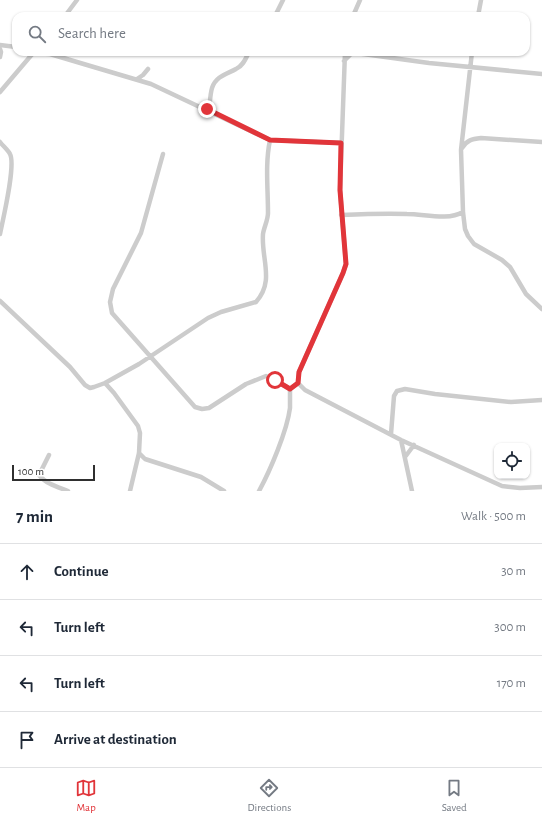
<!DOCTYPE html>
<html lang="en">
<head>
<meta charset="utf-8">
<style>
  :root { --surface:#fff; --page:#f6f6f7; --text:#1f2937; --muted:#747a83; --line:#e0e1e3; --accent:#e1353a }
  body { margin:0; font-family:"Alegreya Sans",sans-serif; background:var(--page); color:var(--text) }
  .controls { position:absolute; right:12px; bottom:12px; display:grid; overflow:hidden; border-radius:8px; box-shadow:0 1px 3px #0004 }
  .controls button { width:36px; height:36px; display:grid; place-items:center; padding:0; border:0; border-bottom:1px solid var(--line); background:var(--surface); color:var(--text); font:20px sans-serif }
  .scale { position:absolute; left:12px; bottom:10px; width:83px; box-sizing:border-box; padding-left:4px; border:2px solid #2f2f2f; border-top:0; font-size:11px; line-height:14px; white-space:nowrap; color:#2f2f2f; -webkit-text-stroke:3px #fff; paint-order:stroke }
  .stop { position:absolute; width:12px; height:12px; margin:-9px; border:3px solid #e1353a; border-radius:50%; background:#fff }
  .stop.end { background:#e1353a; border-color:#fff; box-shadow:0 1px 4px #0008 }
  .list { margin:0; padding:0; list-style:none }
  h2 { display:flex; justify-content:space-between; align-items:center; height:52px; margin:0; padding:0 16px; font-size:17px }
  h2 small { font-size:13px; font-weight:400; color:var(--muted) }
  .list li { display:grid; grid-template-columns:26px 1fr auto; gap:12px; align-items:center; box-sizing:border-box; height:56px; padding:0 16px; border-top:1px solid var(--line) }
  .list b { display:block; font-size:15px; white-space:nowrap }
  .list em { font-size:13px; font-style:normal; color:var(--muted) }
  .icon { flex:none; width:22px; height:22px; fill:none; stroke:currentColor; stroke-width:2; stroke-linecap:round; stroke-linejoin:round }
  .map { position:relative; flex:none; width:542px; height:491px; overflow:hidden }
  .search { position:absolute; background:var(--surface); box-shadow:0 1px 3px #0004; left:12px; right:12px; top:12px; height:44px; display:flex; align-items:center; gap:10px; box-sizing:border-box; padding:0 14px; border-radius:12px; color:var(--muted); font-size:15px }
  .sheet { height:276px; background:var(--surface) }
  nav { display:flex; justify-content:space-around; align-items:center; box-sizing:border-box; height:56px; border-top:1px solid var(--line); background:var(--surface); font-size:11px; color:var(--muted) }
  nav a { display:grid; justify-items:center; gap:2px }
  nav .on { color:var(--accent) }
  .map>svg:first-child { display:block }
  .lines { fill:none; stroke-linecap:round; stroke-linejoin:round }
  .minor { stroke:#ccc; stroke-width:4.5 }
  .route { stroke:#e1353a; stroke-width:5 }
</style>
</head>
<body>
<div class="map">
<svg width="542" height="491" viewBox="0 0 542 491">
  <rect width="100%" height="100%" fill="#fff"/>
  <g class="lines">
    <path class="minor" d="M65,16L77,0
      M275,16L283,0
      M353,16L360,0
      M478,16L481,0
      M0,45L16,47
      M0,49L1,52L0,57
      M345,52L340,190L346,264L343,273L299,372L298,383L305,390L401,440L502,486L520,488L542,487
      M472,52L461,150L463,212L465,229L468,236L474,244L502,260L510,267L526,294L542,309
      M33,53L50,54L151,84L270,140L341,143
      M344,61L351,54L356,53L429,63L542,74
      M137,79L143,75L148,69
      M0,92L34,52
      M209,110C210,103 210,95 212,88C216,76 227,74 236,69C243,66 246,58 249,52
      M0,142C3,146 8,150 10,154C16,165 3,219 0,234
      M462,148C467,140 472,139 481,138L542,142
      M163,154L141,233L113,289L110,302L112,313L195,407L202,409L209,408L246,384L266,376L275,380L290,389
      M341,215C363,214 385,213 407,214C425,214 447,221 463,212
      M0,301L70,367L85,385L90,388L94,387L105,383L139,364L208,318L221,312L256,302C275,281 261,259 263,234C264,227 268,220 268,213C268,188 265,164 270,140
      M105,383L114,393L138,426L140,433L139,453L130,491
      M391,434L394,396L397,391L405,389L435,394L511,402L542,400
      M401,440L412,491
      M139,453L145,459L201,477L224,491
      M49,455L39,475C46,484 58,487 68,491
      M405,457L414,445
      M259,491C270,471 287,431 290,408C290,402 290,396 290,389L298,383"/>
  </g>
  <g class="lines">
    <path class="route" d="M207,109L270,140L341,143L340,190L346,264L343,273L299,372L298,383L290,389L275,380"/>
  </g>
</svg>
<div class="controls">
<button><svg class="icon" aria-label="locate" viewBox="0 0 24 24"><circle cx="12" cy="12" r="6"/><path d="M12 2v4M12 18v4M2 12h4M18 12h4"/></svg></button>
</div>
<div class="scale">100 m</div>
<div class="stop" style="left:275px;top:380px"></div>
<div class="stop end" style="left:207px;top:109px"></div>
<div class="search"><svg class="icon" aria-label="search" viewBox="0 0 24 24"><circle cx="10" cy="10" r="6"/><path d="M15 15l6 6"/></svg>Search here</div>
</div>
<section class="sheet">
<h2>7 min<small>Walk · 500 m</small></h2>
<ul class="list">
<li><svg class="icon" aria-label="ahead" viewBox="0 0 24 24"><path d="M12 20V5M6 11l6-6 6 6"/></svg><div><b>Continue</b></div><em>30 m</em></li>
<li><svg class="icon" aria-label="left" viewBox="0 0 24 24"><path d="M17 20v-9H6M10 6l-5 5 5 5"/></svg><div><b>Turn left</b></div><em>300 m</em></li>
<li><svg class="icon" aria-label="left" viewBox="0 0 24 24"><path d="M17 20v-9H6M10 6l-5 5 5 5"/></svg><div><b>Turn left</b></div><em>170 m</em></li>
<li><svg class="icon" aria-label="arrive" viewBox="0 0 24 24"><path d="M6 21V4h12l-3 4 3 4H6"/></svg><div><b>Arrive at destination</b></div></li>
</ul>
</section>
<nav>
<a class="on"><svg class="icon" aria-label="map" viewBox="0 0 24 24"><path d="M3 6l6-2 6 2 6-2v14l-6 2-6-2-6 2zM9 4v14M15 6v14"/></svg>Map</a>
<a><svg class="icon" aria-label="directions" viewBox="0 0 24 24"><path d="M12 3l9 9-9 9-9-9zM9 14v-3h6M13 9l2 2-2 2"/></svg>Directions</a>
<a><svg class="icon" aria-label="saved" viewBox="0 0 24 24"><path d="M7 4h10v16l-5-4-5 4z"/></svg>Saved</a>
</nav>
</body>
</html>
